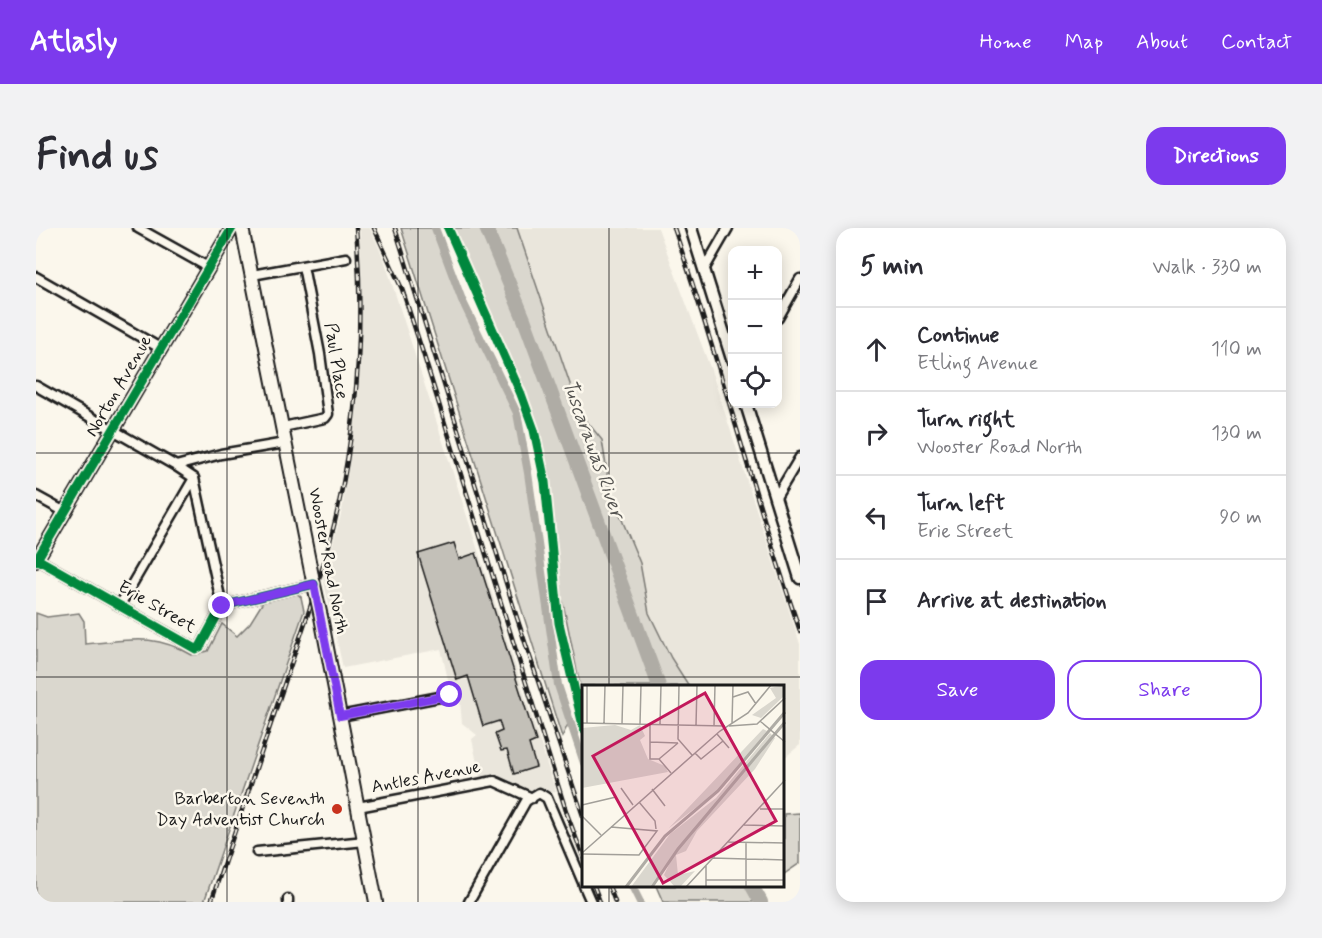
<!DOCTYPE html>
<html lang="en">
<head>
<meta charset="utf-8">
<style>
  :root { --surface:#fff; --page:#f2f2f3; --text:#2b2b33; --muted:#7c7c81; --line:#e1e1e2; --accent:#7c3aed }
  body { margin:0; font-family:Mynerve,sans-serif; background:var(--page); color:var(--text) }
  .controls { position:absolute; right:18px; top:18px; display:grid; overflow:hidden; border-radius:12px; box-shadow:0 3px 15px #0003 }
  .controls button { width:54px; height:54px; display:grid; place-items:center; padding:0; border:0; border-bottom:2px solid var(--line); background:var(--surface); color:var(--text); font:30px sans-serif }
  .stop { position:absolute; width:18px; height:18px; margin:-14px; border:4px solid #7c3aed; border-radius:50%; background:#fff }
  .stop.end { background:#7c3aed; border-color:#fff; box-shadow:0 2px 6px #0008 }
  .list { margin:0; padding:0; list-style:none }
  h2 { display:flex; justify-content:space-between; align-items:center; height:78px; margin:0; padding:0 24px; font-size:26px }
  h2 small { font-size:20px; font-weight:400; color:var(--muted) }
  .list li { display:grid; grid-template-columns:39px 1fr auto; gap:18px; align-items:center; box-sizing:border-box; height:84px; padding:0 24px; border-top:2px solid var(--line) }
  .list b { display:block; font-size:22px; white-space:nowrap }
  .list p { margin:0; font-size:20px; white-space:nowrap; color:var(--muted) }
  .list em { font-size:20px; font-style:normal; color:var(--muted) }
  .actions { display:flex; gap:12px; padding:18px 24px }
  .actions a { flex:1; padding:14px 0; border:2px solid var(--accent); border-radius:18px; text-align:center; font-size:21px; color:var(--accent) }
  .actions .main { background:var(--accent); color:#fff }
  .icon { flex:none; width:33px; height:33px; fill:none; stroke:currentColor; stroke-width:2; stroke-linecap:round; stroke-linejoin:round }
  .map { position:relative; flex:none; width:764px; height:674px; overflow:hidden; border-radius:18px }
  header { display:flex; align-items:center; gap:36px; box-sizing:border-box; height:84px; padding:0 30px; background:var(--accent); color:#fff }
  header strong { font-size:28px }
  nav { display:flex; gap:33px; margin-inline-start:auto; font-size:21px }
  .intro { display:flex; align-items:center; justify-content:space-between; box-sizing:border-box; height:144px; padding:0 36px }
  h1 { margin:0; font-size:42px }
  .button { padding:15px 27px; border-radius:18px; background:var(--accent); color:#fff; font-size:21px; font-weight:700 }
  main { display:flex; gap:36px; padding:0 36px }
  aside { flex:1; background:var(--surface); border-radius:18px; box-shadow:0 3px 15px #0003 }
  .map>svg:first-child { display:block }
  .built { fill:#eae6dc }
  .green { fill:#dad7ce; stroke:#7b7a75; stroke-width:1.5 }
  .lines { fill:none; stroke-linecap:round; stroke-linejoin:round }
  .canal { stroke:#afaca5; stroke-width:8 }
  .river { stroke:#afaca5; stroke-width:14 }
  .building { fill:#c3c0b8; stroke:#1c1c1c; stroke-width:1.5 }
  .minor-casing { stroke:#1c1c1c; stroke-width:13 }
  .tertiary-casing { stroke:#1c1c1c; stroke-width:15 }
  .secondary-casing { stroke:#1c1c1c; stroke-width:16 }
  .minor { stroke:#fbf7ec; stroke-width:8 }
  .tertiary { stroke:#fbf7ec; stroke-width:10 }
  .secondary { stroke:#fbf7ec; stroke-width:12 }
  .rail-casing { stroke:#1c1c1c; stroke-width:4.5 }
  .rail { stroke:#fbf7ec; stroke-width:2; stroke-dasharray:7; stroke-linecap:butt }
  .secondary-bridge-casing { stroke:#1c1c1c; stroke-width:16; stroke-linecap:butt }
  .secondary-bridge { stroke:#fbf7ec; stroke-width:12 }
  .cycleway-casing { stroke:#fbf7ec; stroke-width:13 }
  .cycleway { stroke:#00873e; stroke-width:9 }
  .route { stroke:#7c3aed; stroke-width:8 }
  .grid { fill:none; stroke:#1c1c1c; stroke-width:1.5; stroke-opacity:0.55 }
  .poi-dot { fill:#c8321e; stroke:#fbf7ec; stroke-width:2 }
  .labels { text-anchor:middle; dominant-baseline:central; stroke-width:5; stroke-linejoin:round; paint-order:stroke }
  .street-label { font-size:18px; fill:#1c1c1c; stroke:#fbf7ec }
  .poi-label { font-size:18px; fill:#1c1c1c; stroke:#fbf7ec; text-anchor:end }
  .water-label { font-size:20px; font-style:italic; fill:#575653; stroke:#fbf7ec }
  .inset-river { fill:none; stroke:#afaca5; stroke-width:3 }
  .inset-road { fill:none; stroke:#a29f99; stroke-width:1.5 }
  .view { fill:#c2185b; fill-opacity:0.15; stroke:#c2185b; stroke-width:3 }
  .inset-edge { fill:none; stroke:#1c1c1c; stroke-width:3 }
</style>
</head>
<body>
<header>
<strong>Atlasly</strong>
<nav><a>Home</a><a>Map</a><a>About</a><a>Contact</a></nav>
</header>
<div class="intro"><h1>Find us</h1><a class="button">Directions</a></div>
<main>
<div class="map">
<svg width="764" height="674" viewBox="0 0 764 674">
  <rect width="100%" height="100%" fill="#fbf7ec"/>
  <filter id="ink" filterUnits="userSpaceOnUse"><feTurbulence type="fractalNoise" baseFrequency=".0167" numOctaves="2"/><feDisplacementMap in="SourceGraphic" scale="12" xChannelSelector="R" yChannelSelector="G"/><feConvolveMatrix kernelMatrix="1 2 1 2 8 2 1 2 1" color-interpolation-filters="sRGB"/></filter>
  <g filter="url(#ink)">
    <path class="built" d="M324,0H334L348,31L520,564L497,567L460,547L444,550L436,511L441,507L426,495L423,462L413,456L405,421L307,440L287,350L306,283L323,162Z
      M481,0H622L675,142L764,416V517L748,530V458H653L635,430L613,385L604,335L574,263L566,212L539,179L534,156Z"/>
    <path class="green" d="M365,0H399L426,72L481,185L522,457L534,492L526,509Z
      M416,0H481L534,156L539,179L566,212L574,263L604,335L613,385L635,430L653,458H548V477L526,370L506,216L492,170L446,72Z
      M255,361L265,369L268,383L168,674H0V385L11,389L43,385L48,393L49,416C93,413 115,404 156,427L172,423L186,396L201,408L214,395L232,366Z
      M764,585V635L748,646V586Z
      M620,658H710L718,674H627Z"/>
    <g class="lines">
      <path class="canal" d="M399,0L426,72L481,185L492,245L522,457L548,535
        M596,658L604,674"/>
      <path class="river" d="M450,0L488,91L623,458
        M716,658L725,674"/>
    </g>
    <path class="building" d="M418,315L423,331L440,325L500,513L493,516L500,539L478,546L471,522L465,523L459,506L466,503L463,493L447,498L432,448L421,452L382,326Z"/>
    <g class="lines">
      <defs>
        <path id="minor" d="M102,0L172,39
          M669,40L692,0
          M216,47L310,30
          M0,49L124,120
          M742,90L764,51
          M0,158L140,238L185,226L249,215
          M247,199L289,190L292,186L284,126L267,38
          M140,238L158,250
          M158,250L186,378
          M0,268L29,284
          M739,271L764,229
          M1,331L160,421L164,419L186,378L278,356
          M84,377L158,250
          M304,488L414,467
          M322,579L458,553L496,570
          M221,624L329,613
          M548,658L555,674
          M252,674V671
          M433,674L490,573L503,565L511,570L548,657"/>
        <path id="tertiary" d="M655,0L696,131
          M710,176L764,350"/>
        <path id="secondary" d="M206,0L276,348
          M0,333L196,0
          M285,389L340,674"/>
      </defs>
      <use href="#minor" class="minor-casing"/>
      <use href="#tertiary" class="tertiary-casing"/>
      <use href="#secondary" class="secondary-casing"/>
      <use href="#minor" class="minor"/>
      <use href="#tertiary" class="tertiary"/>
      <use href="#secondary" class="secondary"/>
      <defs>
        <path id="rail" d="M338,0L366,61L387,125L531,586L548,631
          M359,0L481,390L548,591
          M638,0C684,133 718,270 764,403
          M558,658L564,674
          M573,658L579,674
          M175,674C200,601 224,527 249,454C268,397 289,340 302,280C322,188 328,94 320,0"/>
      </defs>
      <use href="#rail" class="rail-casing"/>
      <use href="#rail" class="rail"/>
      <defs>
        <path id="secondary-bridge" d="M276,348L285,389"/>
      </defs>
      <use href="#secondary-bridge" class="secondary-bridge-casing"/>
      <use href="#secondary-bridge" class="secondary-bridge"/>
      <defs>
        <path id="cycleway" d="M412,0L485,166L498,202L509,254L523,395L548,502
          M1,331L160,421L164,419L186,378L278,356
          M0,333L196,0"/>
      </defs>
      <use href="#cycleway" class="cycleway-casing"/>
      <use href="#cycleway" class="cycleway"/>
    </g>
  </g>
  <g class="lines" filter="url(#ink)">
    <path class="route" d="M186,378L278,356L304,488L414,467"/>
  </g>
  <path class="grid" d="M191,0V674M382,0V674M573,0V458M0,225H764M0,449H764M573,658V674"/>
  <circle class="poi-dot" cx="301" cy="581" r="6"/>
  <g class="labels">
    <g class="street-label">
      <text transform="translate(300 133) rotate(81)">Paul Place</text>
      <text transform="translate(83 158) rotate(-60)">Norton Avenue</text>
      <text transform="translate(292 333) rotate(79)">Wooster Road North</text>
      <text transform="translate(121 379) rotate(30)">Erie Street</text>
      <text transform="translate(390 549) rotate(-11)">Antles Avenue</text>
    </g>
    <g class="poi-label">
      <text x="289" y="571">Barberton Seventh<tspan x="289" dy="21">Day Adventist Church</tspan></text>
    </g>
    <g class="water-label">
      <text transform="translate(557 221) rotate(70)">Tuscarawas River</text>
    </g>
  </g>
  <g transform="translate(546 457)">
    <rect width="202" height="202" fill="#fbf7ec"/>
    <path d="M202,0V11L179,33L170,30L194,13L188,3ZM33,40L49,45L58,40L63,51L58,55L66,74L83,81L86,87L0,103V43ZM181,44L185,46L136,106L87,143ZM188,48L193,53L173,84L115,146L104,166L94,170L96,190L113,186L98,202H93L82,190L91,171L69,202H49L88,149L134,113Z" fill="#dad7ce"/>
    <path class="inset-river" d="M44,202L83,151L136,106L203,27M70,202L96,164L203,37"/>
    <path class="inset-road" d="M97,0L96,54L110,70M151,12L166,7L174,19M178,36L203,57M0,38L143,41M5,38V0M22,38L23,0M150,38L151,0M40,39L41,0M58,39L59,0M68,39V74H77L89,88M78,39L79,0M114,40L115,0M132,41L133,0M147,41L175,39L203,13M135,49L147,63M68,57L96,58M113,68L119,74L141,56M77,74L96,58M39,103L51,120M70,104L83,121M57,117L73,136L74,144M0,120L34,112M178,124H203M0,131L19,150M162,140L203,141M146,157L203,158M0,168L138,46L166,28L189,0M0,169L57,170L75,146L29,142M130,173L203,175M124,181V202M124,195H203M104,202L203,95M164,202V157"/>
    <path class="view" d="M123,8L194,136L81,198L11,71Z"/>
    <rect width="202" height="202" class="inset-edge"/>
  </g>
</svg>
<div class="controls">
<button>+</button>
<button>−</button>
<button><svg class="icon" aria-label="locate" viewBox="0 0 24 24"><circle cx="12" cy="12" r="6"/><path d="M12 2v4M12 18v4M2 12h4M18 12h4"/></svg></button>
</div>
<div class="stop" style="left:414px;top:467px"></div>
<div class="stop end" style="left:186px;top:378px"></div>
</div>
<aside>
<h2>5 min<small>Walk · 330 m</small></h2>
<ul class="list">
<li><svg class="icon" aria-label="ahead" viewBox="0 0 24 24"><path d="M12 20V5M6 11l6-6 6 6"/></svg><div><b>Continue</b><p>Etling Avenue</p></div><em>110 m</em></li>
<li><svg class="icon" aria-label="right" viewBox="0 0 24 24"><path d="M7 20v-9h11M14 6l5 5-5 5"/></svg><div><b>Turn right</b><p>Wooster Road North</p></div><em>130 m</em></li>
<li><svg class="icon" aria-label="left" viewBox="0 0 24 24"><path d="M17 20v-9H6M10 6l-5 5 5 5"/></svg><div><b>Turn left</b><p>Erie Street</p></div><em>90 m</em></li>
<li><svg class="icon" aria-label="arrive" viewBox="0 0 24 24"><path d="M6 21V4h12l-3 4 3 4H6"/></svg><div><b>Arrive at destination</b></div></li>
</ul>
<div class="actions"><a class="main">Save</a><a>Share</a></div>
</aside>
</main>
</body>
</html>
